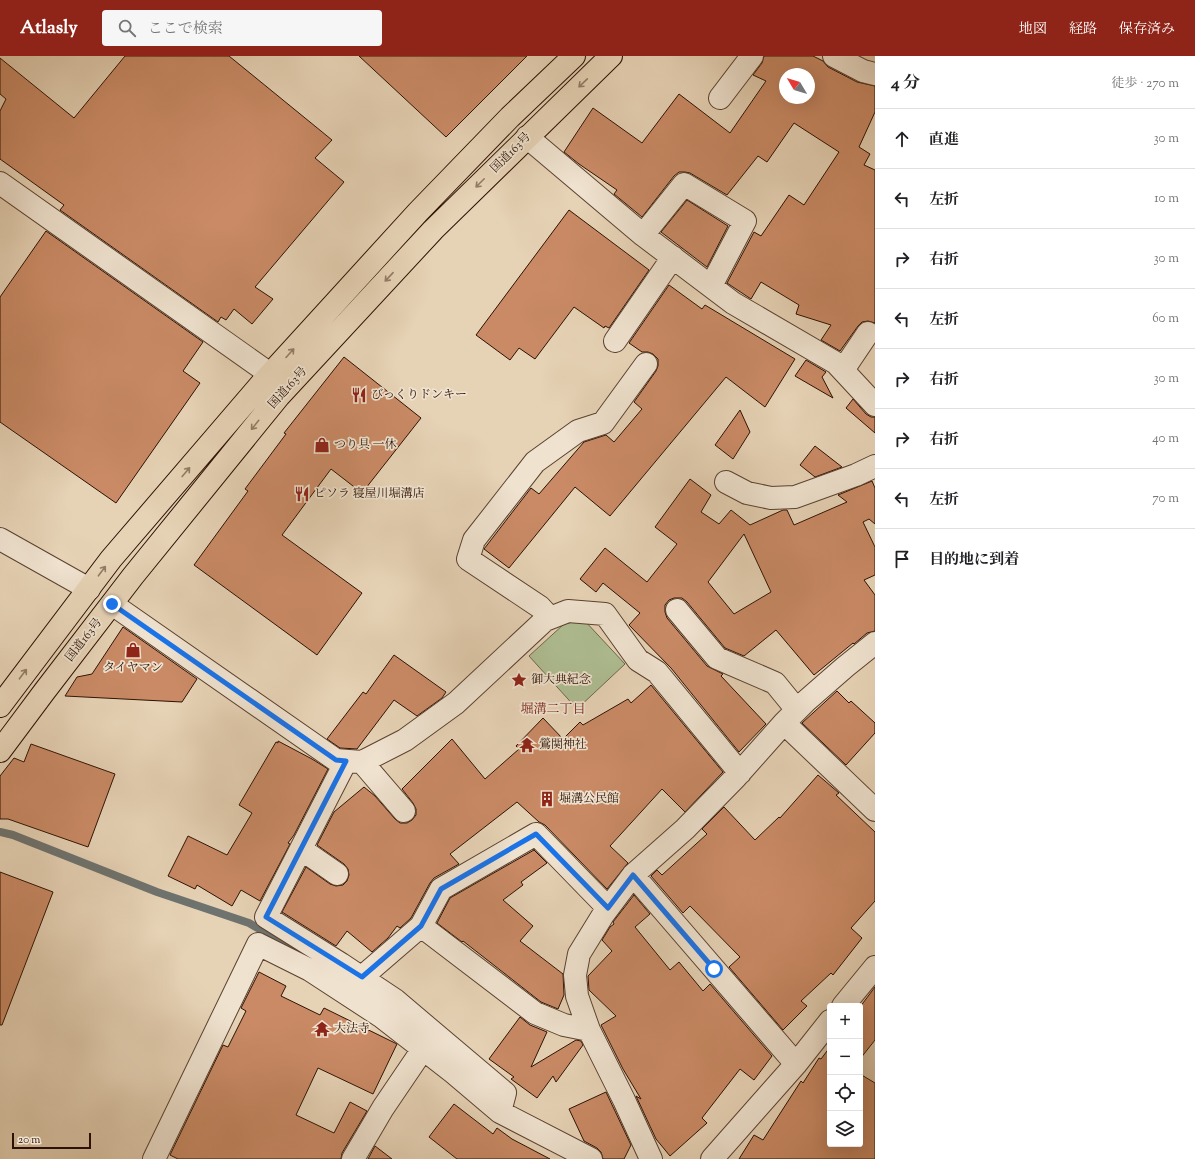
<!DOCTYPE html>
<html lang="ja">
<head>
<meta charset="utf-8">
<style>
  :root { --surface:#fff; --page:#f6f6f6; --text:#202124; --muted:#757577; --line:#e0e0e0; --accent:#8f2418 }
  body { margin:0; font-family:"Sorts Mill Goudy","Noto Serif JP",serif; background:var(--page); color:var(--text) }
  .controls { position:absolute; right:12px; bottom:12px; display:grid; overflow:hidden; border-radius:4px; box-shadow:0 4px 16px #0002 }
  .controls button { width:36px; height:36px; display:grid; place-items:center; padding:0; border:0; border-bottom:1px solid var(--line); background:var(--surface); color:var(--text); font:20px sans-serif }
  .compass { position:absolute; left:779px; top:12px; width:36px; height:36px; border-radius:50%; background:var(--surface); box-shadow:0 4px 16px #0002; rotate:308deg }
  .scale { position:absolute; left:12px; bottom:10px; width:79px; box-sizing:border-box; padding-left:4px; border:2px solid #2d1103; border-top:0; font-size:11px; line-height:14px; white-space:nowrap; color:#2d1103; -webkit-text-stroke:3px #efe2cf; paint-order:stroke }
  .stop { position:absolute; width:12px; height:12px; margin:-9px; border:3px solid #1a73e8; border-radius:50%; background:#fff }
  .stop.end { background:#1a73e8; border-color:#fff; box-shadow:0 1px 4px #0008 }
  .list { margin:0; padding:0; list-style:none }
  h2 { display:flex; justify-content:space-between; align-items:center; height:52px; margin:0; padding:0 16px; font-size:17px }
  h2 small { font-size:13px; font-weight:400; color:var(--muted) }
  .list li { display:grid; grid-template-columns:26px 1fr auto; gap:12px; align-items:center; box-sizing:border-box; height:60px; padding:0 16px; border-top:1px solid var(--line) }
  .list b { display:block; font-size:15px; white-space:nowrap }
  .list em { font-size:13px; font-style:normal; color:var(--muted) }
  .icon { flex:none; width:22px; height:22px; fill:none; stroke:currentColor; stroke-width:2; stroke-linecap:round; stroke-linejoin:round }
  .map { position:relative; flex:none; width:875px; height:1103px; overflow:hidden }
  header { display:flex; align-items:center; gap:24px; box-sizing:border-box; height:56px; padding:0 20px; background:var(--accent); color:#fff }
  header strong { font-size:19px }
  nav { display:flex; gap:22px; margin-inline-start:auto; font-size:14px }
  .search { width:280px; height:36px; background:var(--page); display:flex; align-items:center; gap:10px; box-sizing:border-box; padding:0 14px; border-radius:4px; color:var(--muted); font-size:15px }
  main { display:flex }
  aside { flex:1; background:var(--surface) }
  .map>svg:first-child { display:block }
  .green { fill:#aebd92; stroke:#6e674a }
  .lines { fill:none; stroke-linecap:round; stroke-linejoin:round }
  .stream { stroke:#6e736f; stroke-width:8 }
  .building { fill:#c98a65; stroke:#2d1103; fill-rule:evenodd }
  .minor-casing { stroke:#5b4130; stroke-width:24 }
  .highway-casing { stroke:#2d1103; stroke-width:24 }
  .minor { stroke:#efe2cf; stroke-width:22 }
  .highway { stroke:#e6d2b5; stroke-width:22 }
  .oneway { stroke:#937b65 }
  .route { stroke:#1a73e8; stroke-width:5 }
  .labels { text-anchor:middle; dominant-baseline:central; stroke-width:3.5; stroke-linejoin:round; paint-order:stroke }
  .street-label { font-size:12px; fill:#2d1103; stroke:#efe2cf }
  .poi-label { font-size:12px; fill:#2d1103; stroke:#efe2cf; text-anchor:start }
  .neighbourhood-label { font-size:13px; fill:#7a1f14; stroke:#efe2cf }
</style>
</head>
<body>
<header>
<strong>Atlasly</strong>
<div class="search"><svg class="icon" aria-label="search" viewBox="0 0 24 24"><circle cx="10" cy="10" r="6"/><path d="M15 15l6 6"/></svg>ここで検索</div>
<nav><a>地図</a><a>経路</a><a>保存済み</a></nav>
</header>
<main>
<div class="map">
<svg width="875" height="1103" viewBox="0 0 875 1103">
  <rect width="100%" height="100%" fill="#e6d2b5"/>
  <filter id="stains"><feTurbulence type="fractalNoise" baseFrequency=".005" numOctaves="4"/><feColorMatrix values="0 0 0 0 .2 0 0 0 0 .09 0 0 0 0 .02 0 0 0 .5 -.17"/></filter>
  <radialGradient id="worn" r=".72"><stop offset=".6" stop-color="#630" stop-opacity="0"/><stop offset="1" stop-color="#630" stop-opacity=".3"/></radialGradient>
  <path class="green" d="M584,564L625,608L577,653L529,600L564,568Z"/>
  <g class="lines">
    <path class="stream" d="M0,776L13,779L157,836L249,867L306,900"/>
  </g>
  <path class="building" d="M125,0H229L332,84L315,102L344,126L255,231L273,243L252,268L234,253L226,264L221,261L218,266L60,154L64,149L0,103V55L6,43L0,38V2L74,62Z
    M359,0H527L446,81Z
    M764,0H813L823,5L828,11L857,26L875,30V56L859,91L870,98L864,109L875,114V267L868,265L862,266L858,270L840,295L821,284L831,269L796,258L799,249L761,226L751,243L727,227L754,176L761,180L789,139L804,149L839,96L794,67L767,106L758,100L727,139L690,117L685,116H679L674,120L642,161L614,138L617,134L579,108L564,96L593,52L642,87L679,38L730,77L766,25L753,19L762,7ZM785,18H809V42H785Z
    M687,144L728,170L707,211L661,176Z
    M569,154L649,214L609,272L605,270L604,272L574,251L535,303L519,292L510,304L476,279Z
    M46,175L203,286L183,315L200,327L116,447L0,366V241Z
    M669,229L702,253L705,249L795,303L765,351L726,321L610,460L575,431L509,512L484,493L531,432L539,438L584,386L606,379L614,386L642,353L634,346L656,315L658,310V303L653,298L648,296H642L629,287Z
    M344,301L421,362L362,437L331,413L282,479L362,537L317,599L194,509L248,435L245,433L286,378L284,377Z
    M806,304L826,316L822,321L833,342L795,320Z
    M853,343L866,358L871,361H875V377L846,352Z
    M740,354L750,376L733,403L715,389Z
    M815,390L842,411L815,421L800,409Z
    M690,423L711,439L701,456L719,468L731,454L750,469L783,454H787L794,469L847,446L838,439L872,425L875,432V468L869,463L863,466L875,491V519L864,524L875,539V575L867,577L854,588L853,587L814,619L776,574L744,600L725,592L687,546L682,542H674L669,544L665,549V556L667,562L707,610L723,618L721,620L766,668L739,696L671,612L629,569L640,557L603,527L596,536L580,523L605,492L647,526L677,488L655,471ZM744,478L771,536L734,558L708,526Z
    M123,571L197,623L182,646L65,640L77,621L92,618Z
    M394,599L446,636L442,642L417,660L394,644L357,693L340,692L327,683L363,636L366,638Z
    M651,629L723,716L685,756L662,733L610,790L628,807L607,833L545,769L539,766L517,746L450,798L459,808L434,822L430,827L411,862L400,872L397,870L388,882L372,896L347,875L336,890L282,856L306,811L330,828L336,830L343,829L347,825L349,819L348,813L344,808L317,789L334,756L364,731L375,740L395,763L400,767H407L412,764L416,759V753L413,747L402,733L452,683L485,723L519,693L516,690L543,662L563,683L580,666L583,669L628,643L631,647Z
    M837,635L849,647L851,645L875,667V677L846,709L802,667Z
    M278,685L312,703L328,713L294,779L288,787L290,788L260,845L241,834L232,850L197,829L195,833L168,820L188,780L227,799L252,757L239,749L276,686L278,687Z
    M31,688L115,718L88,791L8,763H0V720L14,702L24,706Z
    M818,719L839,737L836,739L875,776V845L851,872L862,882L833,919L831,917L801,945L807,950L783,974L729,911L740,901L690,850L683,857L651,820L657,814L662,819L707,778L702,773L724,751L755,784L779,761L780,762Z
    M534,794L547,807L521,826L523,829L503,844L533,870L520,885L563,918L564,939L558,953L541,946L463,885L462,886L437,867L450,842Z
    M0,816L53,836L2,969H0Z
    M634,839L650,858L635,871L670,914L679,906L703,935L710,928L772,1000L754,1024L740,1013L702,1062L707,1067L670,1100L656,1083L636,1040L641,1043L623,1013L601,969L616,960L589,934L588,920L612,895L602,884L610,871L614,868L613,866Z
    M259,916L286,930L281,940L320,959L324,952L397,988L373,1038L318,1012L296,1059L334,1077L350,1046L367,1055L342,1097L341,1103H178L170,1099L223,989L228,991L246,955L241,952Z
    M875,931V984L860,1003V951Z
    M520,961L530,969L547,976L531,1011L576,984L581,985L583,989L556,1026L553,1020L537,1042L511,1023L514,1021L489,1003Z
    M830,991V1088H860V1018L875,1027V1103H739L754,1079L763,1084L801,1025L803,1027L819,1002L821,1003Z
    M606,1036L631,1089L624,1103H603L601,1096L597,1092L584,1085L569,1053Z
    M454,1048L493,1078L497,1072L512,1083L550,1103H457L429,1081Z
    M375,1090L392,1103H368Z"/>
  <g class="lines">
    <defs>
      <path id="minor" d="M834,0L863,15L875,18
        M720,42L752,0
        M527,81L643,179L733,247L836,307L875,349
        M0,127L270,318
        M643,179L684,128L745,165L711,230
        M615,285L673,201
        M843,314L868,277
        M726,426L747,437L771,442L795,441L856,419L875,410
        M0,483L89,533
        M112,548L336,704L362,706L405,684L456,647L545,564L568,555L605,558L638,604L657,616L740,717
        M677,554L717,602L775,627L797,654
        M550,562L540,551L468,503L474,484L535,406L578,375L603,367L646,308
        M784,667L875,754
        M346,705L266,861L341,908L395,944L505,1037L500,1056
        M362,706L404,755
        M301,793L337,818
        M633,819L796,1008
        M421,870L535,957L564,969L589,974
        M362,921L421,870L441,833L536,778L608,852
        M843,950L875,911
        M154,1103L258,888L310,914L382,961L454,1017L500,1056L591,1103
        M353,1103L383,1052L423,993
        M651,1103L624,1044L589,974L577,940L575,919L579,898L603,859L633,819L685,773L736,721L784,667L806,645L845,611L875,587
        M712,1103L796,1008L830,965"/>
      <path id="highway" d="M0,650L111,503L262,327L418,156L510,61L574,0
        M0,695L44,636L133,520L279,340L433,174L611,0"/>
    </defs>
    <use href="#minor" class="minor-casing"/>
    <use href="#highway" class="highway-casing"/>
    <use href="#minor" class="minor"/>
    <use href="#highway" class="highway"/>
  </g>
  <defs><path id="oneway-shaft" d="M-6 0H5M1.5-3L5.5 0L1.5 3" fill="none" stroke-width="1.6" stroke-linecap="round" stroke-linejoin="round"/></defs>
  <g class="oneway">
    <use href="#oneway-shaft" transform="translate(583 27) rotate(136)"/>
    <use href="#oneway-shaft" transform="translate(480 127) rotate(135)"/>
    <use href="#oneway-shaft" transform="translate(389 221) rotate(133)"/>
    <use href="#oneway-shaft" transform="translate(290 297) rotate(-48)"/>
    <use href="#oneway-shaft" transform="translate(255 369) rotate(129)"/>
    <use href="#oneway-shaft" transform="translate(186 416) rotate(-50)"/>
    <use href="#oneway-shaft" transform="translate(102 515) rotate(-53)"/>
    <use href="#oneway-shaft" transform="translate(23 618) rotate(-53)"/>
  </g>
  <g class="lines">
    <path class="route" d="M112,548L336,704L346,705L266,861L362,921L421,870L441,833L536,778L608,852L633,819L714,913"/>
  </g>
  <defs>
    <symbol id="restaurant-bare" viewBox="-9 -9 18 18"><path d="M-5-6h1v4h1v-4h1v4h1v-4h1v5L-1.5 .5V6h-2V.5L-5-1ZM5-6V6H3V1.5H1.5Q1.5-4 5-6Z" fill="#8f2418" stroke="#efe2cf" stroke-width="2.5" paint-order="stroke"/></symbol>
    <symbol id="shop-bare" viewBox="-9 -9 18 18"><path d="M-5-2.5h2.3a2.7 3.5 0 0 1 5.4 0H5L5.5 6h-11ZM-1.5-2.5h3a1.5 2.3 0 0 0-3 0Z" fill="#8f2418" stroke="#efe2cf" stroke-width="2.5" paint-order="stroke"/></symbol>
    <symbol id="sight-bare" viewBox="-9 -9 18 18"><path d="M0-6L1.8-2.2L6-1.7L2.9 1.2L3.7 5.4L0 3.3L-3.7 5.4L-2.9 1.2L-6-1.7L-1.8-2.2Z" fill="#8f2418" stroke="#efe2cf" stroke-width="2.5" paint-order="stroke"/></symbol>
    <symbol id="temple-bare" viewBox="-9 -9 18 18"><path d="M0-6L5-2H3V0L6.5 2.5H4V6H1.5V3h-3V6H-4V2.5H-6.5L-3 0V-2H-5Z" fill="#8f2418" stroke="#efe2cf" stroke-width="2.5" paint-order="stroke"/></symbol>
    <symbol id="building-bare" viewBox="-9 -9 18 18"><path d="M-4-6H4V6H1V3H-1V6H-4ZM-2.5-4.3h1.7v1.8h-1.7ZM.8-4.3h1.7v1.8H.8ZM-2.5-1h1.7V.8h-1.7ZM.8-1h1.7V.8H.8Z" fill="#8f2418" stroke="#efe2cf" stroke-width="2.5" paint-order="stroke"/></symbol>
  </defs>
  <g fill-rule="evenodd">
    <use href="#restaurant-bare" x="348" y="328" width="22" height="22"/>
    <use href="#shop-bare" x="311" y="378" width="22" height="22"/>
    <use href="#restaurant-bare" x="291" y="427" width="22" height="22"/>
    <use href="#shop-bare" x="122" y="583" width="22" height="22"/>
    <use href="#sight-bare" x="508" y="613" width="22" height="22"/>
    <use href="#temple-bare" x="516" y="678" width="22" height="22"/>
    <use href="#building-bare" x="536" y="732" width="22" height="22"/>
    <use href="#temple-bare" x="311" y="962" width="22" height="22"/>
  </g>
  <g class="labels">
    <g class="street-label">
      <text transform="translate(511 97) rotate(-45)">国道163号</text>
      <text transform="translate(288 332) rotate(-48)">国道163号</text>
      <text transform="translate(84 584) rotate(-52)">国道163号</text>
    </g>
    <g class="poi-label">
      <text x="371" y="339">びっくりドンキー</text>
      <text x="334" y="389">つり具 一休</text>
      <text x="314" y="438">ピソラ 寝屋川堀溝店</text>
      <text x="133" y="612" text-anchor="middle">タイヤマン</text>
      <text x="531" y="624">御大典紀念</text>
      <text x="539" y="689">鶯関神社</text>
      <text x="559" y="743">堀溝公民館</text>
      <text x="334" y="973">大法寺</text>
    </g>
    <g class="neighbourhood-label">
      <text x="553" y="654">堀溝二丁目</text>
    </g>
  </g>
  <rect width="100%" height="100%" filter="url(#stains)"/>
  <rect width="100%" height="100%" fill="url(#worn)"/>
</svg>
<div class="controls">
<button>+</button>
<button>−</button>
<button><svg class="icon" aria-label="locate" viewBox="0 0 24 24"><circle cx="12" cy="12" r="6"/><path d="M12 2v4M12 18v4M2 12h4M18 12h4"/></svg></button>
<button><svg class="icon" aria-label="layers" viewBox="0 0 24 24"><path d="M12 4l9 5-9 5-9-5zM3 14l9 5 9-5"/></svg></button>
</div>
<svg class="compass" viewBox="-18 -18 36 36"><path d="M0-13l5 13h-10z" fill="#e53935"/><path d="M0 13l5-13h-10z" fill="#757577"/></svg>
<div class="scale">20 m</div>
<div class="stop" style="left:714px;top:913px"></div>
<div class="stop end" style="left:112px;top:548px"></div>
</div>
<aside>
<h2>4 分<small>徒歩 · 270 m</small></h2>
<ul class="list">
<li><svg class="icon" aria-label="ahead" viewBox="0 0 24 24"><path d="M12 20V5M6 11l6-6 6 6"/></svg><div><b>直進</b></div><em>30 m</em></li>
<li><svg class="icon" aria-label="left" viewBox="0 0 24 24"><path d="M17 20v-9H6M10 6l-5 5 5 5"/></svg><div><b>左折</b></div><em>10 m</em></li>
<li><svg class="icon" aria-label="right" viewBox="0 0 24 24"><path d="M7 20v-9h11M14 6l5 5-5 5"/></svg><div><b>右折</b></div><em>30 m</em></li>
<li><svg class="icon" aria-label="left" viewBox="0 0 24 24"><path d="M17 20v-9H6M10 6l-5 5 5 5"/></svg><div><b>左折</b></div><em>60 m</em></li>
<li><svg class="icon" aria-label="right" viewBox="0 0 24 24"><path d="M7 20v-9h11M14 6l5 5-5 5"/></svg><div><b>右折</b></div><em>30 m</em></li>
<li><svg class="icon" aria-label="right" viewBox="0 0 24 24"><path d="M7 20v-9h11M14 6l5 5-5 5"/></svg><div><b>右折</b></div><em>40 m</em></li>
<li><svg class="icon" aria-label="left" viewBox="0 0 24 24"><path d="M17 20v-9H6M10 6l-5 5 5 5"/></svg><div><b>左折</b></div><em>70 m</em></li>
<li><svg class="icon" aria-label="arrive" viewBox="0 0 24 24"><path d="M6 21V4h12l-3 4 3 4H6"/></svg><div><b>目的地に到着</b></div></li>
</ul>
</aside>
</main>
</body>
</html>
